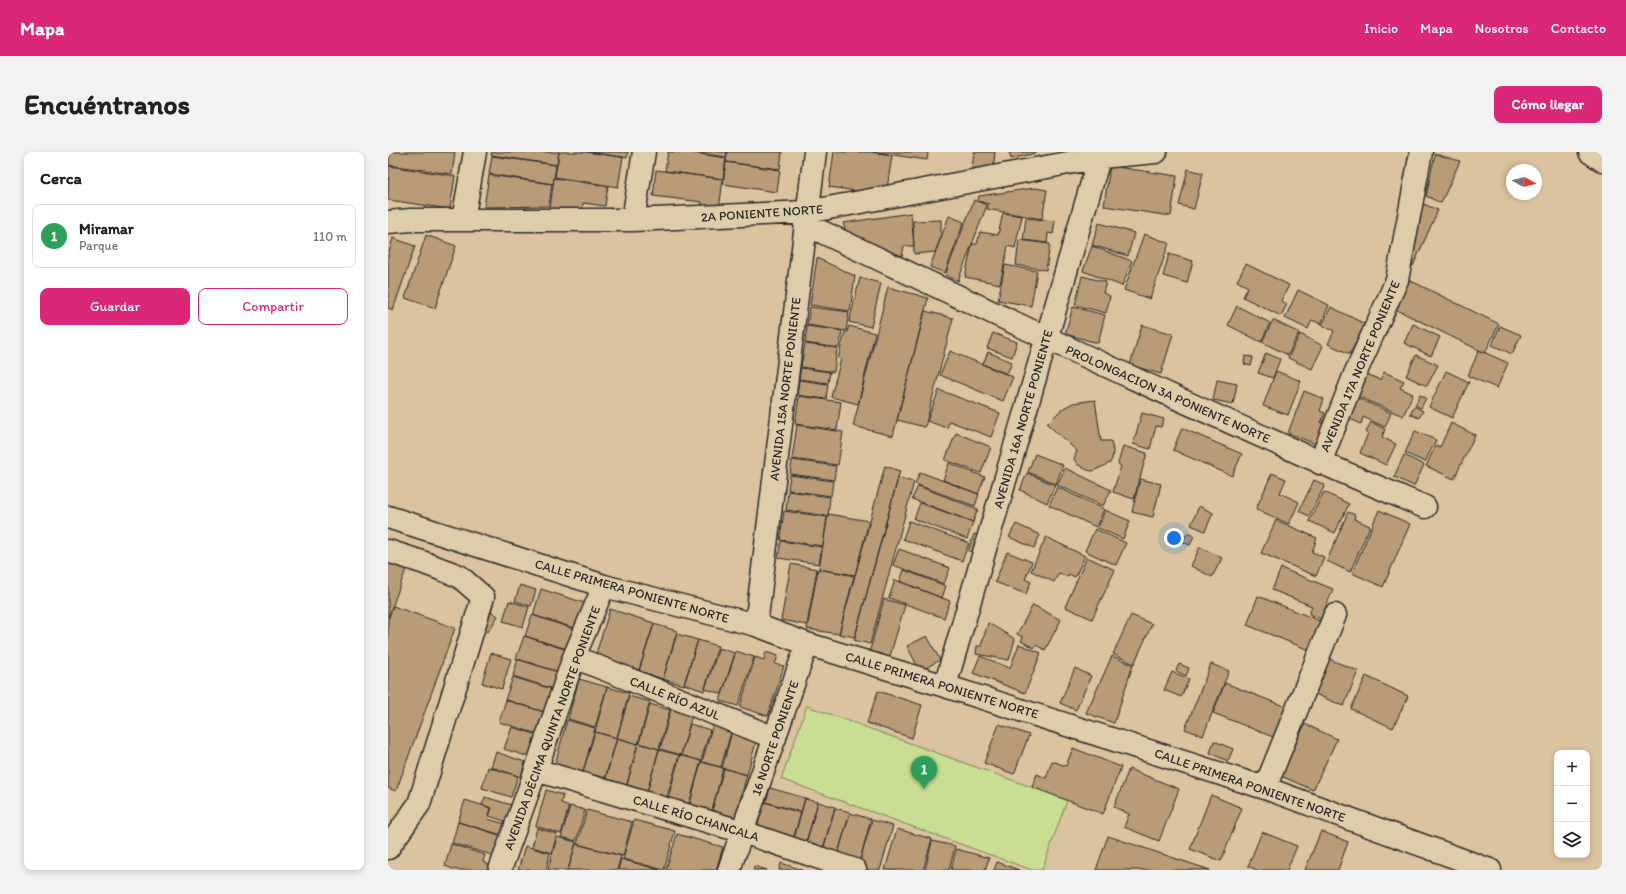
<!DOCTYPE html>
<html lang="es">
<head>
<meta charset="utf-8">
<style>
  :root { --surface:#fff; --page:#f2f2f2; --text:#202124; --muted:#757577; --line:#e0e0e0; --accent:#db2777 }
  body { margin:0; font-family:Itim,sans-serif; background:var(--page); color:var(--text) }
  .controls { position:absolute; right:12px; bottom:12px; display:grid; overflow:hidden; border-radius:8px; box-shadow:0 2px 6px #0003 }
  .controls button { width:36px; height:36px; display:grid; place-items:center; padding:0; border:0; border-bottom:1px solid var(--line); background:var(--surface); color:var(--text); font:20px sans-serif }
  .compass { position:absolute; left:1118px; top:12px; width:36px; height:36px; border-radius:50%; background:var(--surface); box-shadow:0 2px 6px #0003; rotate:98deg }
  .you { position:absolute; left:786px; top:386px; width:14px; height:14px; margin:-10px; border:3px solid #fff; border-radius:50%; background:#1a73e8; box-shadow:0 0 0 6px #1a73e833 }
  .badge { display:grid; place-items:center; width:26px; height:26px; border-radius:50%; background:var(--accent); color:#fff; font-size:13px; font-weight:700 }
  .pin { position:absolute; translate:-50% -33px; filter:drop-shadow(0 1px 2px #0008) }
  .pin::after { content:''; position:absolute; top:21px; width:14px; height:12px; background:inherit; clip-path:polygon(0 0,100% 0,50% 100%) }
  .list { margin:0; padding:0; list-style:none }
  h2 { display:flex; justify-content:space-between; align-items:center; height:52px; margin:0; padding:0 16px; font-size:17px }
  h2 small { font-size:13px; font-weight:400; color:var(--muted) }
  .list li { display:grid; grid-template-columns:26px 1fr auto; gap:12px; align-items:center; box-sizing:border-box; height:64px; margin:0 8px 8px; padding:0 8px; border:1px solid var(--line); border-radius:8px }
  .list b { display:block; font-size:15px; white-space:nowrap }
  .list p { margin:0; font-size:13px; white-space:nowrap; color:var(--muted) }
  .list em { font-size:13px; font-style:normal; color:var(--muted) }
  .actions { display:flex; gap:8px; padding:12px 16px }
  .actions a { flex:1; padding:9px 0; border:1px solid var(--accent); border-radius:8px; text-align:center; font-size:14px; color:var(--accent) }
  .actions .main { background:var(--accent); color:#fff }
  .icon { flex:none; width:22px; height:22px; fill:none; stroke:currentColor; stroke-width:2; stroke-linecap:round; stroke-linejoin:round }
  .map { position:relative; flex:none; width:1214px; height:718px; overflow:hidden; border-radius:8px }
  header { display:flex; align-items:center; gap:24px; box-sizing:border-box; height:56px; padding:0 20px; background:var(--accent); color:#fff }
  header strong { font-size:19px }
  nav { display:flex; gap:22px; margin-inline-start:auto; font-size:14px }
  .intro { display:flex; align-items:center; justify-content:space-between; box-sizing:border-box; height:96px; padding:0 24px }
  h1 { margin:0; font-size:28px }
  .button { padding:10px 18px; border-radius:8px; background:var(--accent); color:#fff; font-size:14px; font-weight:700 }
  main { display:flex; gap:24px; padding:0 24px }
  aside { flex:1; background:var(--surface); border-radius:8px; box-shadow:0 2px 6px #0003 }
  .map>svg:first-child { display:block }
  .green { fill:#cade93; stroke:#7a845f }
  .building { fill:#b99b77; stroke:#2b2b2b }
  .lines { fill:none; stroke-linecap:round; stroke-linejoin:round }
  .minor-casing { stroke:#2b2b2b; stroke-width:25 }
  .minor { stroke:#decdaa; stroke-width:22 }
  .labels { text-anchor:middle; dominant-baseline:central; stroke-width:3.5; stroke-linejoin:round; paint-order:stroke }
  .street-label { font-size:13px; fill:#2b2b2b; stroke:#decdaa }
</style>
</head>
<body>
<header>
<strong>Mapa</strong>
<nav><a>Inicio</a><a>Mapa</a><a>Nosotros</a><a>Contacto</a></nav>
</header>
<div class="intro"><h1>Encuéntranos</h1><a class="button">Cómo llegar</a></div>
<main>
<aside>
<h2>Cerca<small></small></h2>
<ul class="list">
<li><span class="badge" style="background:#2e9e5b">1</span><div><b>Miramar</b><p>Parque</p></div><em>110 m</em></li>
</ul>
<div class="actions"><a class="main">Guardar</a><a>Compartir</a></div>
</aside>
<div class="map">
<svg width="1214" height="718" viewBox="0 0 1214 718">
  <rect width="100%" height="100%" fill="#dac39e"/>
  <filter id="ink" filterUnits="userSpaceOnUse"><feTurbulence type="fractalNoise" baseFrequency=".025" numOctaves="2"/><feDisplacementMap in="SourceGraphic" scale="8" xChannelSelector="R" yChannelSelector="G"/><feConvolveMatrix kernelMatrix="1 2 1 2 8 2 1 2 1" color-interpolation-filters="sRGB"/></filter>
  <g filter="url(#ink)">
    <path class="green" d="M419,554L679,648L654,718H644L393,627Z"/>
    <path class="building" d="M2,0H67L64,22L1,13Z
      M104,0H171L169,13L103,3Z
      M171,0H198L235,5L230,35L167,25Z
      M200,0H240L239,6Z
      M280,0H299L338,6L335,27L277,19Z
      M301,0H339L338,5Z
      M339,0H394L392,17L338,10Z
      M446,0H482L504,3L498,43L441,35Z
      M485,0H540L539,8Z
      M586,0H607L605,18L584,16Z
      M621,0H648V1L623,7Z
      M1047,2L1072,9L1053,51L1038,44Z
      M104,4L168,13L165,32L101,22Z
      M338,10L392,18L389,40L335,32Z
      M1,14L67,24L62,57L0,48Z
      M722,14L789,24L783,64L716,54Z
      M800,17L815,21L806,57L791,53Z
      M268,18L335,27L331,58L313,56L314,50L265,44Z
      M101,23L164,32L161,54L96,55Z
      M166,26L220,34L217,54L195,51L194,61L162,57Z
      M647,36L659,38L654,67L599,57L601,52L590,49L591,44Z
      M586,48L599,53L570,129L557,123Z
      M1033,51L1050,58L1025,114L1017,112Z
      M523,61L526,94H516L514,104L459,83L455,71Z
      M615,61L634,64L627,96L620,94L612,132L577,125L584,92H589L592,80L610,83Z
      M561,64L576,70L557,121L542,115Z
      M638,66L667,69L665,82L660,81L659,91L635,88Z
      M553,68V85L547,100L526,102L525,69Z
      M711,71L746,81L740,104L704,93Z
      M756,82L781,91L762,147L736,138Z
      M38,83L68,94L47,156L17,146Z
      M5,86L27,94L5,158L0,156V103Z
      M631,88L662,92L658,118L628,113Z
      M704,94L744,109L734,134L695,119Z
      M781,102L805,109L799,131L775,124Z
      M429,106L467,124L462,159L422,153Z
      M858,112L901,133L893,149L899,152L893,164L855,145L860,135L849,129Z
      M617,113L649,119L643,154L610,148Z
      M694,124L718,130L715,141L722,144L718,161L687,153Z
      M472,126L493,131L483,175L461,170Z
      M1021,128L1111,172L1097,201L1007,157Z
      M500,135L540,146L505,284L465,274Z
      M910,138L941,153L933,172L924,168L920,177L897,166Z
      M849,154L882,171L873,190L840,173Z
      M422,155L461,160L458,179L419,173Z
      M685,155L717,163L710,191L677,182Z
      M943,155L977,172L962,202L940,192L946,179L934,173Z
      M537,159L565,166L537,275L509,268Z
      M885,168L911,181L900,203L874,190Z
      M1025,172L1052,185L1043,204L1016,191Z
      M754,173L785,182L773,222L742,213Z
      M419,174L454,179L451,196L417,191Z
      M461,174L487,181L470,252L443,245L453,207L450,206L457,180H459Z
      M1112,174L1133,183L1124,202L1104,193Z
      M605,181L629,190L624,205L599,196Z
      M912,182L935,194L924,217L900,206Z
      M417,192L449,196L446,220L413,215Z
      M1091,198L1120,211L1109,236L1080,224Z
      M562,199L625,225L615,249L552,223Z
      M600,200L624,210L619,222L595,212Z
      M878,201L892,207L885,226L870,221Z
      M1028,203L1050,213L1039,234L1018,224Z
      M857,204L865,205L863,214L856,212Z
      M413,216L442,220L440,231L411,227Z
      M888,219L913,229L900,263L875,254Z
      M1058,219L1081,230L1064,266L1041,255Z
      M996,220L1016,229L1012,236L1025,242L1015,264L969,244L979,222L992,228Z
      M411,228L440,232L438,247L409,243Z
      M829,228L849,232L845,252L825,248Z
      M551,238L612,261L603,285L561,269L559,276L539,269Z
      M916,239L936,247L932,259L937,261L933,271L938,272L930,293L900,281Z
      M1032,243L1038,246L1033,256L1027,253Z
      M411,244L453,250L449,278L407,272Z
      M965,244L1003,261L997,275L975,265L973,272L956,264Z
      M707,248L713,289H723L725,299L724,307L722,311L705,319L699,318L689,312L686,307L689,299L659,272L674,257L685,251Z
      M1026,254L1035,259L1031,266L1022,262Z
      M754,261L776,267L773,275L768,274L762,297L745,292Z
      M983,270L997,277L994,285L1008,292L998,313L972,301L980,281L978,280Z
      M1063,271L1087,283L1066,327L1038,314L1048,293L1052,295Z
      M409,273L455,280L450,313L404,307Z
      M794,276L854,302L844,324L785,298Z
      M1027,279L1048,288L1037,310L1017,301Z
      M568,281L603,295L593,321L557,308Z
      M735,294L759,301L746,347L725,340L733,314L730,312Z
      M647,302L675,313L668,332L640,320Z
      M1016,303L1036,313L1026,334L1006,325Z
      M404,308L448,314L446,328L402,322Z
      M561,311L597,325L590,342L555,328Z
      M497,314L512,319L467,485L451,482Z
      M677,316L723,338L715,354L669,333Z
      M532,320L591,342L587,354L527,332Z
      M639,321L667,333L659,351L632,338Z
      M884,321L898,327L892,341L911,350L901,372L868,357Z
      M402,323L445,329L443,344L400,338Z
      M510,326L526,330L482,492L466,488Z
      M752,327L773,332L765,365L744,360Z
      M926,328L937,333L921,364L911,359Z
      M530,334L590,357L585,370L524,347Z
      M669,335L716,357L708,375L661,353Z
      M400,339L442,345L440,364L398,358Z
      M936,340L961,352L947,381L921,369Z
      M532,351L585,370L579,387L526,367Z
      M811,354L825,361L817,379L803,373Z
      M717,358L742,369L735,387L710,376Z
      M991,358L1022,372L995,435L964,421Z
      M396,359L439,365L435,394L392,388Z
      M960,360L967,363L966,367L982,374L962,420L939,409Z
      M440,362L481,369L467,423L431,417Z
      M888,368L929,386L924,400L936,405L928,424L873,401Z
      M521,369L581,391L574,409L515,387Z
      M628,372L652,383L646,396L621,385Z
      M707,377L738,391L728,413L697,399Z
      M799,381L806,384L802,393L795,390Z
      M586,382L596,385L591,402L580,399Z
      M658,385L697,404L687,425L681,422L680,425L671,421L666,430L643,419Z
      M393,389L434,395L431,412L390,406Z
      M812,395L834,406L824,425L803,414Z
      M511,397L562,416L556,432L505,413Z
      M619,400L644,410L637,427L643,430L638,442L607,430Z
      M0,405L20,412L0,466Z
      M699,405L727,418L704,467L677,455Z
      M403,412L429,417L419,473L393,468Z
      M893,416L945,437L933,467L921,462L924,454L884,438Z
      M430,417L466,424L451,482L419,477Z
      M516,418L558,434L554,446L512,429Z
      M507,428L562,449L556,466L501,446Z
      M132,433L148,438L143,454L127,449Z
      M153,437L197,451L189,477L145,463Z
      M870,444L932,469L921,498L859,473Z
      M496,447L517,453L500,511L480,505Z
      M121,449L141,455L135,475L115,469Z
      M645,453L673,468L657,498L648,493L646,496L633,489L635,485L629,482Z
      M5,454L67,476L8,639L0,636V468Z
      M222,457L266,471L251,518L207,505Z
      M101,458L110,464L100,480L91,474Z
      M144,463L189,478L182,498L137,484Z
      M743,463L764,472L746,512L725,502Z
      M600,471L627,487L621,508L588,502L589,494H593Z
      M266,472L289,479L275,527L251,519Z
      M289,482L310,488L296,533L275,527Z
      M136,484L182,499L175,521L128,507Z
      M539,484L552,508L532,519L519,494Z
      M310,488L330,494L316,539L296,532Z
      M631,492L653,501L637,541L585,521L592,504L622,516Z
      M331,496L347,501L334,542L317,537Z
      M348,499L366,505L350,554L332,549Z
      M378,500L390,504L387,512L396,514L380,564L352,555L367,505L376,508Z
      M103,501L123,507L114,537L94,531Z
      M724,504L745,513L726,571L698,561Z
      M936,505L970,519L956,554L922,540Z
      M130,507L173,521L168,538L125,524Z
      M791,512L801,516L798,524L788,519Z
      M823,512L841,519L815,584L797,577Z
      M687,516L703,524L688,558L672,551Z
      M784,520L801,527L793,545L776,538Z
      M978,524L1020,544L1005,576L963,557Z
      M125,525L167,538L160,561L117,548Z
      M191,527L219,535L207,575L180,567Z
      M837,531L898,555L885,585L825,561Z
      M219,535L241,541L229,586L207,580Z
      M490,539L534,553L524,586L479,571Z
      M241,544L262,550L250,592L229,586Z
      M118,548L159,561L153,583L111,570Z
      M262,552L282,558L271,597L251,591Z
      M283,557L304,563L293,603L272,597Z
      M179,568L207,576L195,620L167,612Z
      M326,568L345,573L333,615L314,610Z
      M302,572L322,578L313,609L293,603Z
      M611,572L641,583L626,622L596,611Z
      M917,572L949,587L925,638L893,624Z
      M124,575L153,584L145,606L116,597Z
      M345,576L370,583L359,623L334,616Z
      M207,580L229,586L217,626L195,620Z
      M229,586L250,592L238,635L217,629Z
      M826,589L845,597L840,609L822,601Z
      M250,591L271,597L258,643L238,637Z
      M685,596L733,615L715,662L644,635L649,622L658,626L664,609L678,614Z
      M271,598L291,603L278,649L258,644Z
      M108,600L137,610L133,625L103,615Z
      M292,603L313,609L300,656L279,650Z
      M313,610L335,616L323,662L301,655Z
      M100,615L130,624L123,645L94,636Z
      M336,616L359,623L346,669L323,662Z
      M741,617L791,637L771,689L736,675L741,662L726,655Z
      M382,636L417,646L413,660L378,650Z
      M158,638L175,643L173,651L181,654L173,682L148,674Z
      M823,643L854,656L833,709L802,697Z
      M97,645L127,654L122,671L101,664L104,656L94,653Z
      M417,647L430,650L417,693L405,690Z
      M77,648L103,656L100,667L117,672L114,683L70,670Z
      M376,650L413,661L405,687L369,676Z
      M430,650L447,655L434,700L417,695Z
      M182,654L197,658L188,689L173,685Z
      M447,656L462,660L450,702L435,698Z
      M199,658L244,670L235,704L189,692Z
      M462,661L483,667L472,708L450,701Z
      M246,668L287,679L276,718L235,707Z
      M484,668L505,674L492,718H482L470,715Z
      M70,670L114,684L107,704L64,691Z
      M149,676L169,682L164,701L144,695Z
      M509,677L544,687L535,718H497Z
      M933,679L960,690L950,718H917Z
      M874,680L909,694L899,718H869L860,714Z
      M289,682L335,695L328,718H278Z
      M720,684L822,718H708Z
      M169,685L188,690L180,718H160Z
      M544,689L567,694L561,718H537Z
      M63,692L97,703L95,710L101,713L100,718H68L57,714Z
      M188,692L233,704L229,718H180Z
      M137,694L162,701L158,718H130Z
      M568,697L601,706L597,718H563Z
      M233,707L272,718H230Z
      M609,710L631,718H606Z
      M393,711L415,718H391Z
      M366,714L379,718H365Z"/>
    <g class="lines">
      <defs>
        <path id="minor" d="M1202,0L1214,8
          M75,68L87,0
          M245,68L256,0
          M0,70L23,68H245L419,60L712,5L768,0
          M417,72C622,169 827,267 1037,355
          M932,311L967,222L1009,128L1033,0
          M0,365L216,434L368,473L419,492L557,534L877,636L1102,718
          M0,399L34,410L71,424L95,445L31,652L0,696
          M368,473L427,0
          M186,505L387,586
          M557,534L713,0
          M148,618L355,680L467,718
          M877,636L947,463
          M112,718L148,618L186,505L216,434
          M341,718L419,492"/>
      </defs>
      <use href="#minor" class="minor-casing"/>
      <use href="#minor" class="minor"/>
    </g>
  </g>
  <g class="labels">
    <g class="street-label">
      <text transform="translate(374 61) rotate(-4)">2A PONIENTE NORTE</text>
      <text transform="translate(972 214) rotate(-67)">AVENIDA 17A NORTE PONIENTE</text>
      <text transform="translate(397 237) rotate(-83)">AVENIDA 15A NORTE PONIENTE</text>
      <text transform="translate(780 242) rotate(24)">PROLONGACION 3A PONIENTE NORTE</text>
      <text transform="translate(635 267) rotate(-74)">AVENIDA 16A NORTE PONIENTE</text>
      <text transform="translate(244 439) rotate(16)">CALLE PRIMERA PONIENTE NORTE</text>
      <text transform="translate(554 533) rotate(17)">CALLE PRIMERA PONIENTE NORTE</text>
      <text transform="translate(287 546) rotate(22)">CALLE RÍO AZUL</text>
      <text transform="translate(164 576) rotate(-70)">AVENIDA DÉCIMA QUINTA NORTE PONIENTE</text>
      <text transform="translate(387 586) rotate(-71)">16 NORTE PONIENTE</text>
      <text transform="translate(862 633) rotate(19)">CALLE PRIMERA PONIENTE NORTE</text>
      <text transform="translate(308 666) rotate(17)">CALLE RÍO CHANCALA</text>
    </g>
  </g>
</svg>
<div class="controls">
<button>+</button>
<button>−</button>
<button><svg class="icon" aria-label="layers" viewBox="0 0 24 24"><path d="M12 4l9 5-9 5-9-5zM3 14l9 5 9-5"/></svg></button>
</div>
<svg class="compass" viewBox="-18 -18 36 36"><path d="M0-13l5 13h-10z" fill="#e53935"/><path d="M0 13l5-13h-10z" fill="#757577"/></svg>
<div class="you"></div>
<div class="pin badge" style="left:536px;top:637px;background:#2e9e5b">1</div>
</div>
</main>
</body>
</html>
